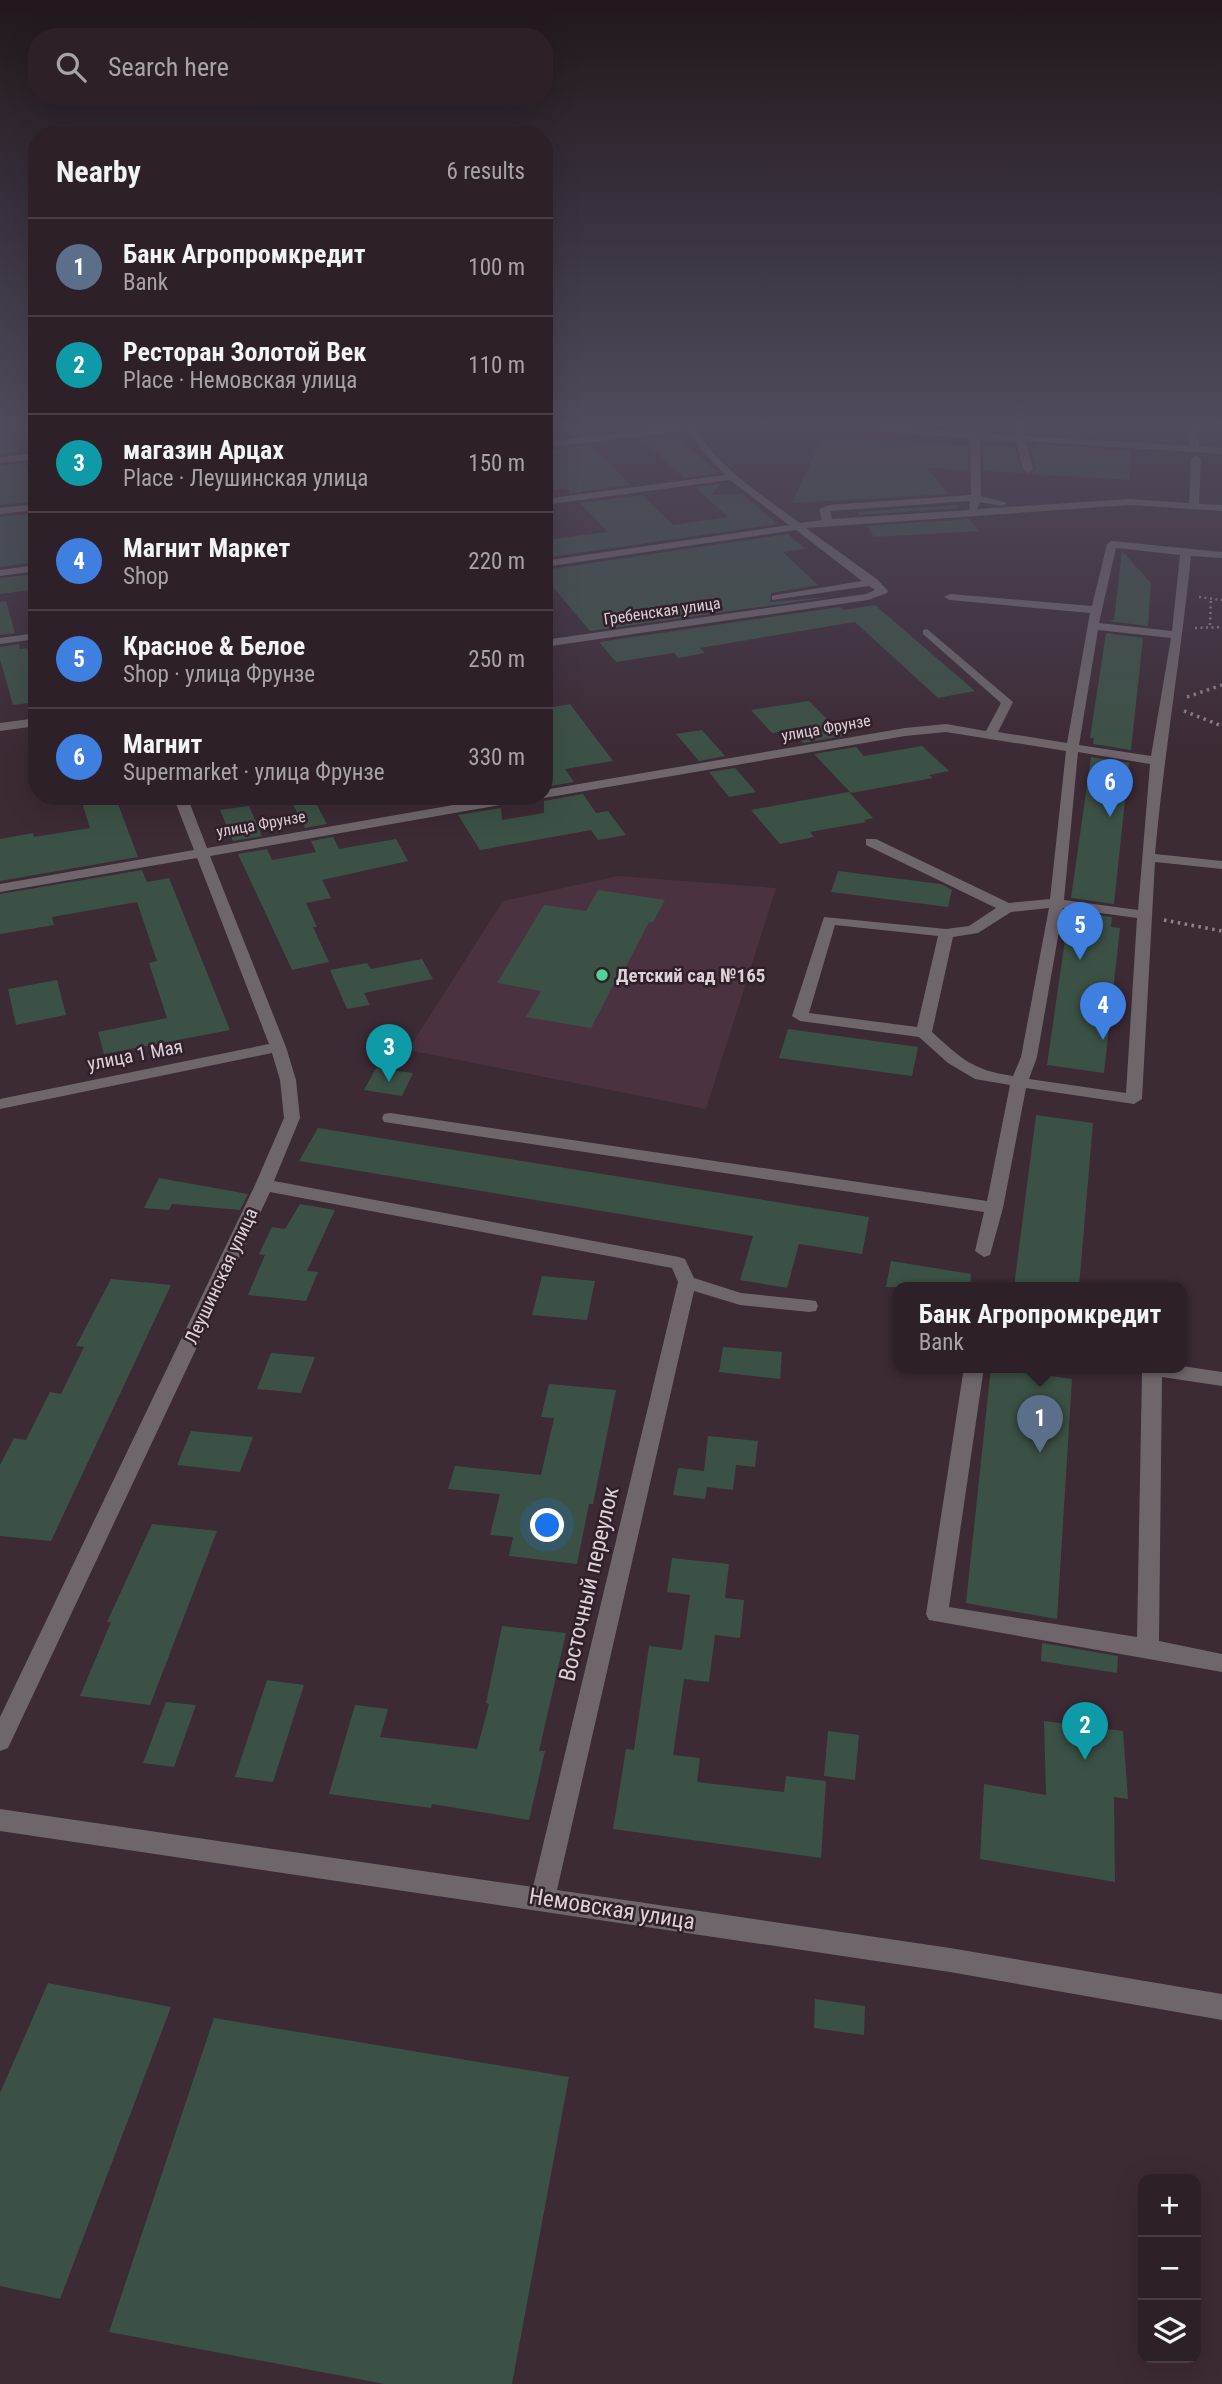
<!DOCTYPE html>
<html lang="en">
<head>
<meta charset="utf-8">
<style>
  :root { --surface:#2d2028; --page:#352830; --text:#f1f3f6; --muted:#a7a3a8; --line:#483e45; --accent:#50d398 }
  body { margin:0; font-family:"Roboto Condensed",sans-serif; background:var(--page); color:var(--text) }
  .controls { position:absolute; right:21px; bottom:21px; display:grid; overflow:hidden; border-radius:14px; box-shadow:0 7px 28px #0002 }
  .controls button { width:63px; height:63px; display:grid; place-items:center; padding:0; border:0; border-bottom:2px solid var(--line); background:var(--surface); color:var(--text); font:35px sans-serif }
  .you { position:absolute; left:548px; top:1526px; width:24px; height:24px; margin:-18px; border:5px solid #fff; border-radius:50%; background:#1a73e8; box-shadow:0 0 0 10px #1a73e833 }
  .badge { display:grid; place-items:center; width:46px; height:46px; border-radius:50%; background:var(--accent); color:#fff; font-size:23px; font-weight:700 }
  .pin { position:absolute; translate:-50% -58px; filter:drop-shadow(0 2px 4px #0008) }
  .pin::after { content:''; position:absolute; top:37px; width:24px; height:21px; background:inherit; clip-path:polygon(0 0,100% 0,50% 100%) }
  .popup { position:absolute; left:893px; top:1282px; width:294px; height:91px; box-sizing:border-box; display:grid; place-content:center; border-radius:14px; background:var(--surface); filter:drop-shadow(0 2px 5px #0005); font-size:23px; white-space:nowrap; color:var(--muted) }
  .popup b { font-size:26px; color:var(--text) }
  .popup::after { content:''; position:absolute; left:50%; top:100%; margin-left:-14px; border:14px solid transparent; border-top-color:var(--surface) }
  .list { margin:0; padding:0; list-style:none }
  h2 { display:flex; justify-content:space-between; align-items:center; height:91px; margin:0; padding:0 28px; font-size:30px }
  h2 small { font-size:23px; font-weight:400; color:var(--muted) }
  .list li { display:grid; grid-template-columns:46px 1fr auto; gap:21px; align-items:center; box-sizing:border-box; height:98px; padding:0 28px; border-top:2px solid var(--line) }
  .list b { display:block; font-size:26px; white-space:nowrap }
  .list p { margin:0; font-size:23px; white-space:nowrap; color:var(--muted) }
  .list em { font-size:23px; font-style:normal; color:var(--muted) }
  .icon { flex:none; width:38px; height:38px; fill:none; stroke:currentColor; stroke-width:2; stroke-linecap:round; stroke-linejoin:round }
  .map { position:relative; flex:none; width:1222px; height:2384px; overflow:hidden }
  .search { position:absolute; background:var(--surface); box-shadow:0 7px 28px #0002; left:28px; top:28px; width:525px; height:77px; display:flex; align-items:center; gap:18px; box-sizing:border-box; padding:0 24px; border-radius:28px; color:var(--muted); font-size:26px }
  .panel { position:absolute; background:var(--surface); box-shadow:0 7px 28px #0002; left:28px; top:126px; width:525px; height:679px; border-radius:28px }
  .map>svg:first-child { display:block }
  .built { fill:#4a3241 }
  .building { fill:#3c5146 }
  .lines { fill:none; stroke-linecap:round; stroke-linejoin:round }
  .path-far1 { stroke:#90828a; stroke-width:2.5; stroke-dasharray:2 3.5; stroke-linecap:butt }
  .path { stroke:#90828a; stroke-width:3.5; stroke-dasharray:2.5 4.5; stroke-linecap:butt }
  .minor { fill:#6f666b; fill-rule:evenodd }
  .poi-dot { fill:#50d398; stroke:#31202b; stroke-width:2.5 }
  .labels { text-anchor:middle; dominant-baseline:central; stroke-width:5; stroke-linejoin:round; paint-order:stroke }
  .far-street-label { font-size:16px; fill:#ddd1d8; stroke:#31202b }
  .poi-label { font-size:19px; font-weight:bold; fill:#ddd1d8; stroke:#31202b; text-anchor:start }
  .street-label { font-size:19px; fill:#ddd1d8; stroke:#31202b }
  .near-street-label { font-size:23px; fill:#ddd1d8; stroke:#31202b }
</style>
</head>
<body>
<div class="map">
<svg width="1222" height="2384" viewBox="0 0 1222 2384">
  <rect width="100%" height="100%" fill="#3c2a35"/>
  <path class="built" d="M618,876L776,888L706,1109L408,1050L503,901Z"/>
  <path class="building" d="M0,424H9L19,452L0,454Z
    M1038,424L1130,429V440L1037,434Z
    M571,426L580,435L544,439V429Z
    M676,435L719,473H720L684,478L642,439Z
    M823,436L968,446V470L926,467L948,494L792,503Z
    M1036,444L1130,451V480L1032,474L1036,469L1030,448L1035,449Z
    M590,445L631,485L571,493L567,488L544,491V451Z
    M983,446L1015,447L1023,473L983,471Z
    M23,463L37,492V501L0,505V466Z
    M721,484L711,495L742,494L777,524L544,558V540L608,532L580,503L642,495L673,525L728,517L695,487Z
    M957,505L960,508L859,515L857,512Z
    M37,513V562L0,567V517Z
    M969,519L979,531L874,537L867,526Z
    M788,534L805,549L783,552L818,585L771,593L770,602L830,597L590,631L552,586L544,587V570Z
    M1122,551L1151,583L1148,626L1107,621L1114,620Z
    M37,574V589L0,594V578Z
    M6,601L15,633L0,635V602Z
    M875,605L975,691L938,698L855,622L700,648L705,653L678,658L674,653L616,662L599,642L840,607L844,610Z
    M1106,633L1143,638L1131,750L1093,744L1094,738H1090Z
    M19,644L20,649L27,648L37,679V702L13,705L0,659V647Z
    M809,701L844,736L803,743L791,730L772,733L751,710Z
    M570,704L613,761L565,769L574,782L544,787V709Z
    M702,730L725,756L699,761L676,734Z
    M922,746L949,771L929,775L933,778L851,793L814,754L856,747L864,756Z
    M1091,757L1129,763L1114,904L1071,898Z
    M735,768L756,792L729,797L709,772Z
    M849,792L873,818L864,820L866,822L810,832L814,837L780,844L751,810Z
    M583,794L596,813L608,811L626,835L598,840L591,830L480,850L458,815L501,808L502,820L544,813V801Z
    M80,796H115L138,857L0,881V839L33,833L34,837L90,828Z
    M289,796H312L327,824L305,828Z
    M249,806L262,836L233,841L220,810Z
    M333,837L339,849L396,839L408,861L322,880L331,898L306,903L317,927H313L329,962L292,970L238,854L267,849L272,860L316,852L311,841Z
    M142,870L147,882L169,878L230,1030L104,1054L98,1032L167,1018L149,963L157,961L137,902L52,917L54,925L0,934V894Z
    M838,871L941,884L952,890L948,907L831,892Z
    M598,890L665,900L653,922H649L622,974H619L591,1028L526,1017L541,991L497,983L544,905L586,911Z
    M1069,912L1112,917L1111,927L1120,928L1104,1073L1047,1065Z
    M422,959L433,979L364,993L370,1005L347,1009L330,970L367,963L371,969Z
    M57,980L66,1015L16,1025L8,989Z
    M788,1029L918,1047L912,1076L779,1058Z
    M376,1068L413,1073L402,1096L364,1090Z
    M1036,1115L1093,1123L1079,1287H1014Z
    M318,1128L869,1217L862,1254L799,1244L787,1288L740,1280L753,1236L299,1161Z
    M159,1178L248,1194L240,1210L172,1204L169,1210L144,1208Z
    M300,1204L335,1210L307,1271L318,1272L306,1301L248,1295L265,1255L259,1254L272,1227L285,1229Z
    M891,1261L971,1274L970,1287H886Z
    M542,1276L595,1281L587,1320L532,1315Z
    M111,1279L171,1285L51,1541L0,1536V1465L14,1438L26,1440L50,1392L61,1394L84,1347L76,1346Z
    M723,1347L782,1352L780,1379L719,1372Z
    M271,1353L315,1357L301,1393L257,1389Z
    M991,1367L1072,1379L1057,1619L966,1603Z
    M549,1384L616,1390L593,1504H589L577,1564L509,1556L513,1537L490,1535L500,1494L448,1489L455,1466L541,1475L554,1418L541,1417Z
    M191,1431L253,1437L240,1472L177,1465Z
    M708,1436L758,1441L755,1467L736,1465L733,1490L707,1487L705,1499L673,1495L678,1468L704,1471Z
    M152,1524L217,1531L150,1705L80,1696L111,1622H107Z
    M672,1558L729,1564L725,1598L744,1600L740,1638L715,1635L709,1682L684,1679L673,1755L700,1758L697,1782L784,1792L786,1776L826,1781L821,1858L613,1829L626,1749L634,1750L649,1646L682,1650L690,1595L667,1592Z
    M502,1626L566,1633L539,1751H545L529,1820L432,1804L431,1808L329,1794L355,1705L388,1709L380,1737L477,1749L489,1704L486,1703Z
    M1042,1643L1118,1656L1117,1673L1041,1661Z
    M267,1680L304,1685L273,1782L235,1777Z
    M166,1702L196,1705L174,1767L143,1763Z
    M1044,1721L1123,1731L1128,1799L1114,1797L1115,1882L980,1859L984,1784L1046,1795Z
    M828,1731L859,1735L855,1780L824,1776Z
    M48,1983L171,2007L60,2299L0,2286V2093Z
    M815,1999L865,2006L864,2035L814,2028Z
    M214,2018L569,2077L512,2384H385L109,2332Z"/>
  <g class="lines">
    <path class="path-far1" d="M1199,597L1222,600
      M1210,625L1211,598
      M1195,628L1222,627"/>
    <path class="path" d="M1187,697L1222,685
      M1184,711L1222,726
      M1164,920L1222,931"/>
    <path class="minor" d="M23,424H32L37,437V452L32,449Z
      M688,424H697C701,456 774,504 800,523L822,520L819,509L830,505L971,495L970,438L788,424H842L1015,435L1013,430L1018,424H1028L1023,430L1024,436L1189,446L1188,424H1198L1199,447L1222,448V454L1026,441L1033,470L1028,473L1023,470L1016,441L980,439L981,496L1007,503L1002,506L980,502L977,509L1129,499L1189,503L1191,459L1196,456L1201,459L1199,504L1222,505V511L1129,505L806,528L878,580L888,591L887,593L868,600L544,647V640L866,594L875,590L869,586L772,600V596L776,595L862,581L796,530L544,567V561L789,525L730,480L544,505V499L725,475L701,449L689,430L544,448V442ZM970,501L969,510L832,519L830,511Z
      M37,453V459L0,463V457Z
      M37,504V510L0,514V508Z
      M1112,541L1222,552V558L1191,556C1181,655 1164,754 1155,854L1222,861V869L1155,862L1142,1099L1134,1104L1026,1088L1003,1208L990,1255L984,1257L975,1251L984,1212L384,1122L382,1118L384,1114L390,1113L987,1201L1010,1085L975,1079L948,1063L919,1037L800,1021L792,1016L824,917L946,929L969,926L996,908L866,845V839H876L1009,903L1050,899L1066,751L946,732L905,736L544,798L539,796H544V790L905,728L946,724L986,731L1001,703L923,634V630L927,629L1013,702L998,732L1067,743L1090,613L950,600L944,597L950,594L1092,606L1107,544ZM1116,548L1180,555L1172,631L1099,623ZM1098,630L1171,638L1151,756L1079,745ZM1078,752L1150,764L1138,910L1064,900ZM1049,908L1021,1057L1013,1076C972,1070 962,1059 932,1032L953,937L978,933L1011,912ZM1063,908L1137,918L1126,1093L1029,1079L1037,1057ZM835,925L938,936L917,1027L809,1013Z
      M37,565V571L0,576V570Z
      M37,633V639L0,644V638Z
      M37,718V726L0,731V723Z
      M173,796H187L207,848L505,796H535L529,800L210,856L286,1047L296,1080L300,1118L274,1181L679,1257L685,1259L694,1278L741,1293L809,1300L816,1301L818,1306L816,1311L809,1312L740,1305L694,1291L557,1890L950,1948L1222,1994V2020L950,1972L0,1831V1809L533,1887L678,1282L672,1268L270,1192L8,1748L0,1751V1717L255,1185L284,1118L280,1080L272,1053L0,1109V1099L269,1044L197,858L0,892V884L194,850Z
      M1182,1366L1222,1372V1386L1162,1377L1159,1641L1222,1654V1672L929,1620L926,1614L964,1367H984L949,1607L1137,1637L1142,1373L1134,1367Z"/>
  </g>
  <linearGradient id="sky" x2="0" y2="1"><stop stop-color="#21171d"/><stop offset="0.56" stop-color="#504a5c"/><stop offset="1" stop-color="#504a5c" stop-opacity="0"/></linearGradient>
  <rect width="1222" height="758" fill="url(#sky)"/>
  <circle class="poi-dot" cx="602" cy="975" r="7"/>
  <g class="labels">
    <g class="far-street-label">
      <text transform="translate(662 611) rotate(-8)">Гребенская улица</text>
      <text transform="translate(826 728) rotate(-10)">улица Фрунзе</text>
      <text transform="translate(261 824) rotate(-10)">улица Фрунзе</text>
    </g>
    <g class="poi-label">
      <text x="616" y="975">Детский сад №165</text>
    </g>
    <g class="street-label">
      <text transform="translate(135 1055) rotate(-11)">улица 1 Мая</text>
      <text transform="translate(221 1276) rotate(-65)">Леушинская улица</text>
    </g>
    <g class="near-street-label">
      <text transform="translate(589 1584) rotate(-77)">Восточный переулок</text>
      <text transform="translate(612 1909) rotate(9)">Немовская улица</text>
    </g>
  </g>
</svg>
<div class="controls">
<button>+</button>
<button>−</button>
<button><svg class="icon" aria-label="layers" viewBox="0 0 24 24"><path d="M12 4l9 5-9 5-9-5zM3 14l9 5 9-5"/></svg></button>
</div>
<div class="you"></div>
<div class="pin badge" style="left:1040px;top:1453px;background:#5c6f8a">1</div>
<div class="popup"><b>Банк Агропромкредит</b>Bank</div>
<div class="pin badge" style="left:1085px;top:1760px;background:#0f9aa8">2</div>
<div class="pin badge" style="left:389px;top:1082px;background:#0f9aa8">3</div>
<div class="pin badge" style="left:1103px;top:1040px;background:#3f7fe0">4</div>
<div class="pin badge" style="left:1080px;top:960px;background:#3f7fe0">5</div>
<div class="pin badge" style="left:1110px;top:817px;background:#3f7fe0">6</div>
<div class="search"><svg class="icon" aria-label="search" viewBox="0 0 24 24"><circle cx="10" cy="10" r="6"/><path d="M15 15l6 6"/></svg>Search here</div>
<section class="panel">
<h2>Nearby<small>6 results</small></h2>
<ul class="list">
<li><span class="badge" style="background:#5c6f8a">1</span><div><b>Банк Агропромкредит</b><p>Bank</p></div><em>100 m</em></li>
<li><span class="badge" style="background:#0f9aa8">2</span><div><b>Ресторан Золотой Век</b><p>Place · Немовская улица</p></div><em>110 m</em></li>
<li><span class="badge" style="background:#0f9aa8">3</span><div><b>магазин Арцах</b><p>Place · Леушинская улица</p></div><em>150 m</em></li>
<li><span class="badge" style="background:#3f7fe0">4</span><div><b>Магнит Маркет</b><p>Shop</p></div><em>220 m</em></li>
<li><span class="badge" style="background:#3f7fe0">5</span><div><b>Красное &amp; Белое</b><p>Shop · улица Фрунзе</p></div><em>250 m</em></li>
<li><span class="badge" style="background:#3f7fe0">6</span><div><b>Магнит</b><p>Supermarket · улица Фрунзе</p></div><em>330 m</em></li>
</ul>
</section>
</div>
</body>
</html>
